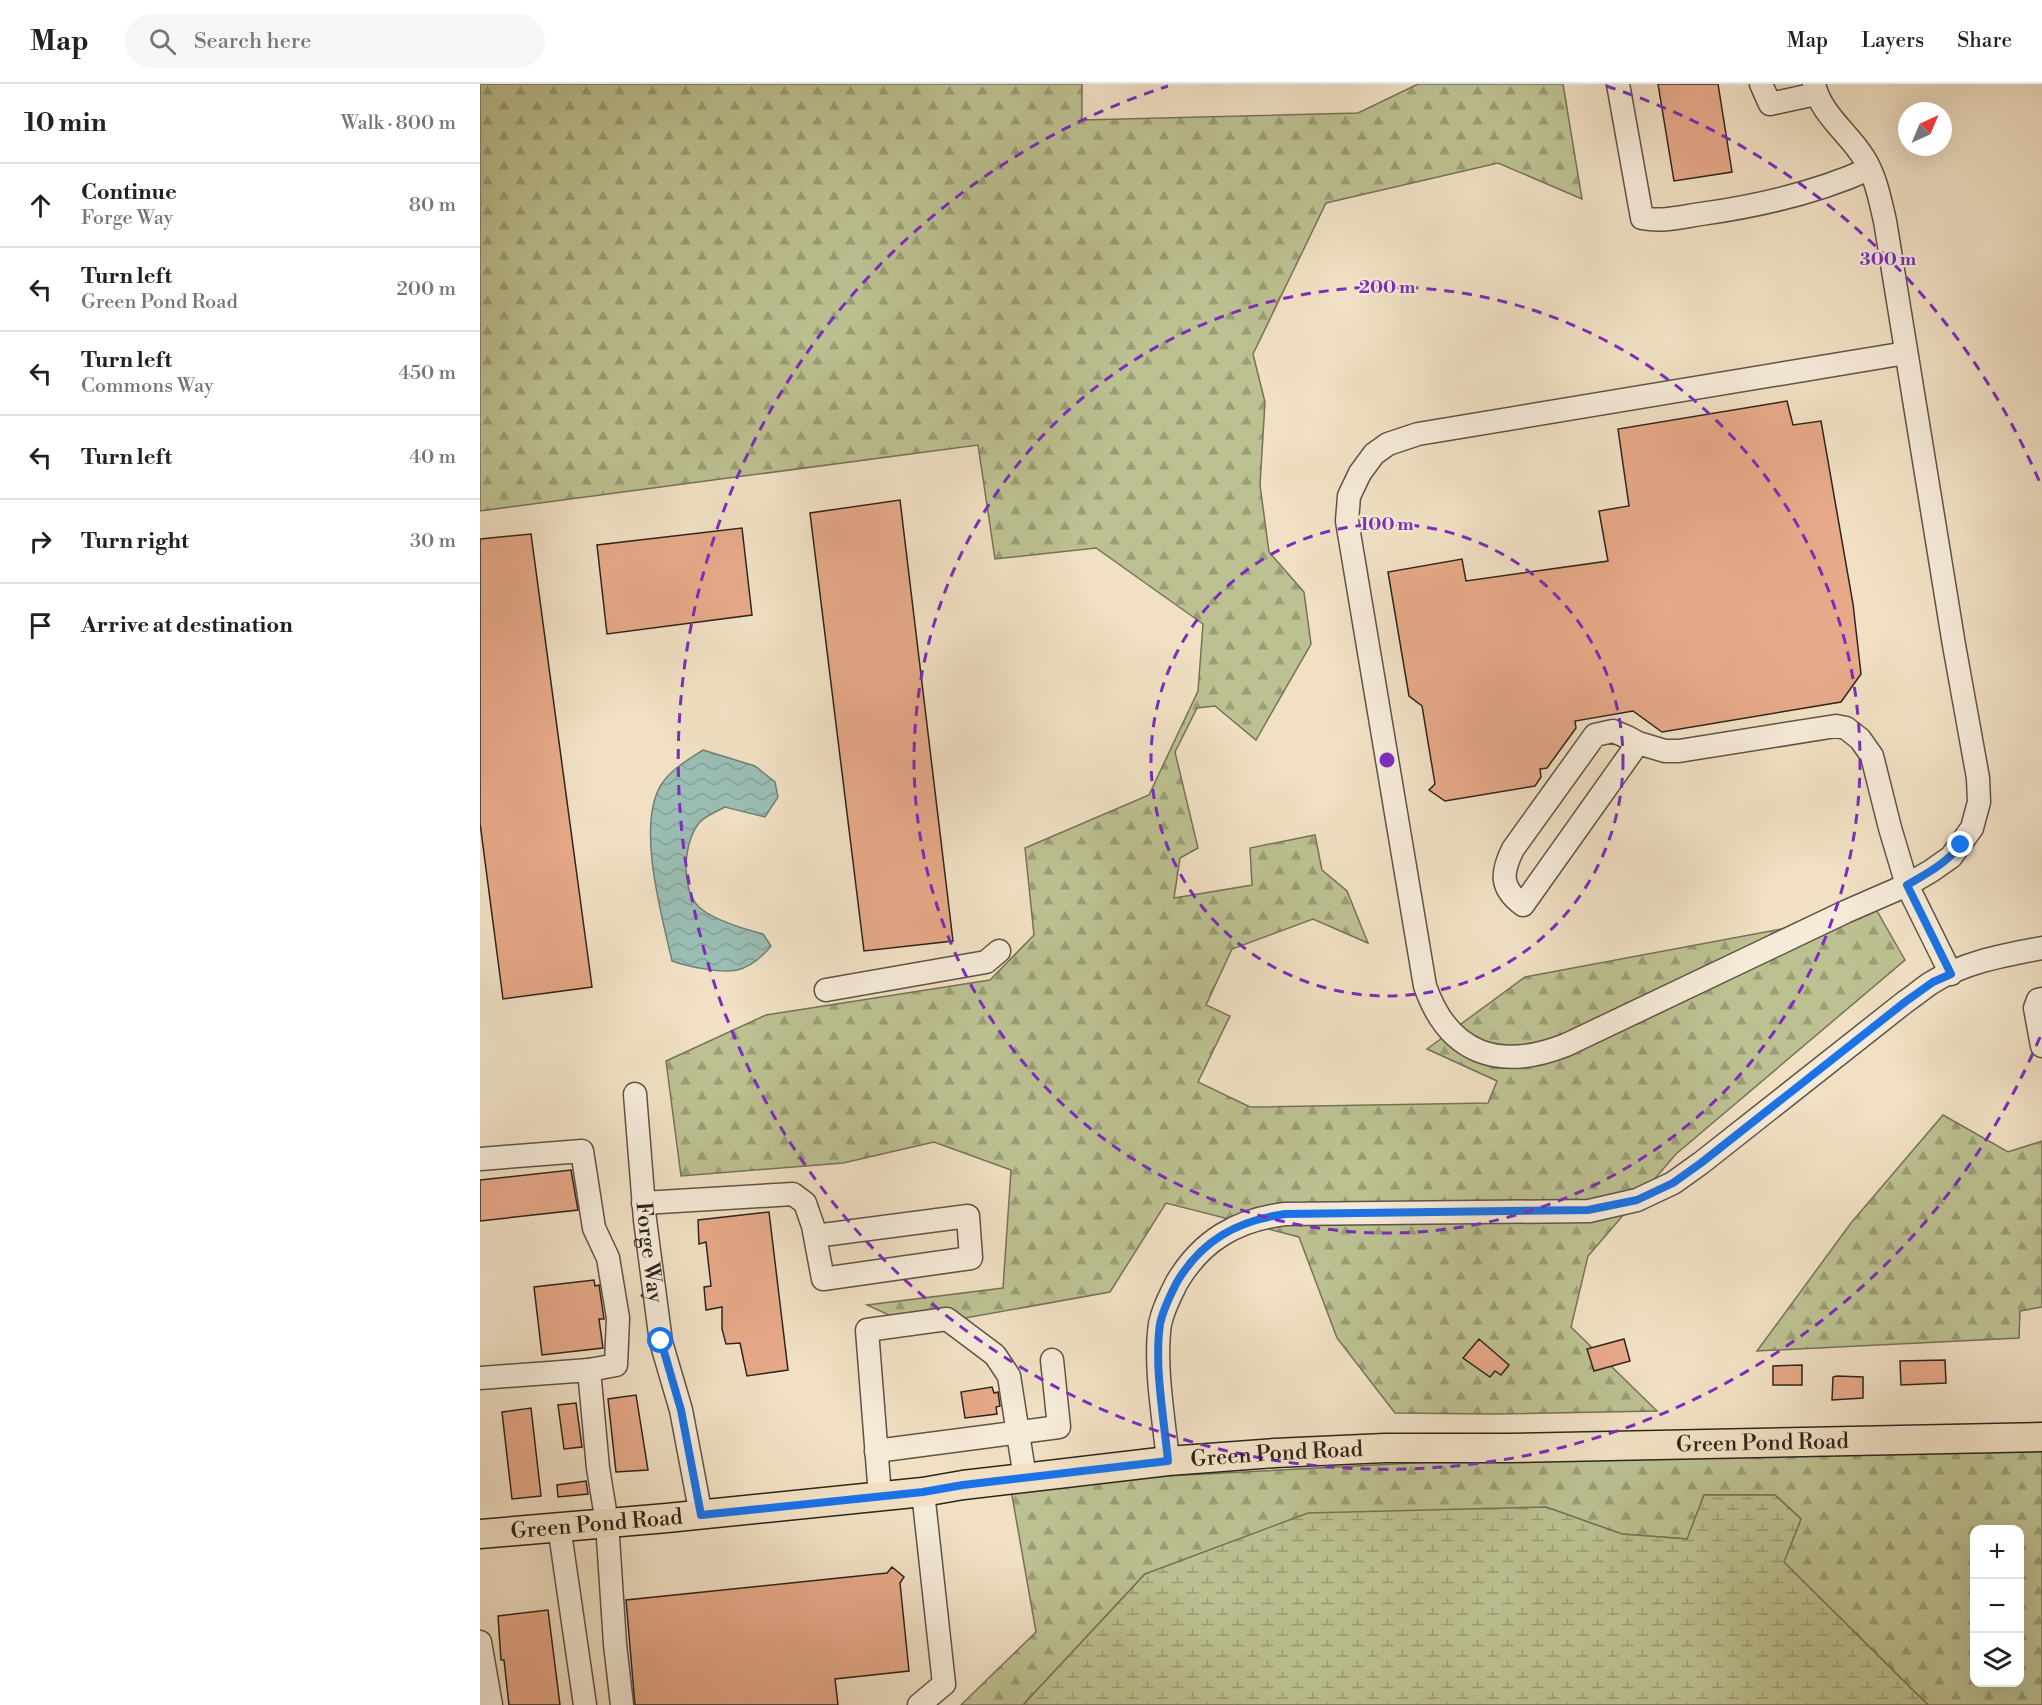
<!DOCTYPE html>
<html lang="en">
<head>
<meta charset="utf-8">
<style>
  :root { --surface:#fff; --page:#f6f6f6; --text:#202124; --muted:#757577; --line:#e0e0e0 }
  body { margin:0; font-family:"Libre Bodoni",serif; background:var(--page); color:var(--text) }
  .controls { position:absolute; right:18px; bottom:18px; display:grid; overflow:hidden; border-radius:12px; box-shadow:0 6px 24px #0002 }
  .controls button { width:54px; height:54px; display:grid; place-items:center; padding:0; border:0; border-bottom:2px solid var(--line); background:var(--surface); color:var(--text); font:30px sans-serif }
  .compass { position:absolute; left:1418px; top:18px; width:54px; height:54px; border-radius:50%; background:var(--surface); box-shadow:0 6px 24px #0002; rotate:44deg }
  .stop { position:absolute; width:18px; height:18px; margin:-14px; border:4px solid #1a73e8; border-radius:50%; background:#fff }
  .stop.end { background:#1a73e8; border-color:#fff; box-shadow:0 2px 6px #0008 }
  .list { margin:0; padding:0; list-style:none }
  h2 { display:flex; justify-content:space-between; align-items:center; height:78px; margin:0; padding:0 24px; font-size:26px }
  h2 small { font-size:20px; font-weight:400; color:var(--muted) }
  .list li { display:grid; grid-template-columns:39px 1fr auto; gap:18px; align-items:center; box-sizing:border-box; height:84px; padding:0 24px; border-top:2px solid var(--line) }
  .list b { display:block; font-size:22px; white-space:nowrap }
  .list p { margin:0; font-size:20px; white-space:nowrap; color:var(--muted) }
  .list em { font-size:20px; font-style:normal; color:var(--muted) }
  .icon { flex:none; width:33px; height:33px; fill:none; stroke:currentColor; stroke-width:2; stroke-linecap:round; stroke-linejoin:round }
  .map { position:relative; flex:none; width:1562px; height:1621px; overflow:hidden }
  header { display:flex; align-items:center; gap:36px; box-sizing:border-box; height:84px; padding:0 30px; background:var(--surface); border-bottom:2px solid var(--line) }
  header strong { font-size:28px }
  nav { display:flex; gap:33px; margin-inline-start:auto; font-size:21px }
  .search { width:420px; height:54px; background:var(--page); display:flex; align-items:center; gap:15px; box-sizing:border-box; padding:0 21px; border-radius:33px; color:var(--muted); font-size:22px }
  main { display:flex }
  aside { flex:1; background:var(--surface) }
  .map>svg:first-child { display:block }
  .forest { fill:url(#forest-firs); stroke:#757357; stroke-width:1.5; fill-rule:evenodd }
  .wetland { fill:url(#wetland-marsh); stroke:#757357; stroke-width:1.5 }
  .water { fill:url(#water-waves); stroke:#6f8077; stroke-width:1.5 }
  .building { fill:#e7a989; stroke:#2d251c; stroke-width:1.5 }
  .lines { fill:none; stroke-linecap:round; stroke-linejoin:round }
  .minor-casing { stroke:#5e5446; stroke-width:25 }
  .major-casing { stroke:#2d251c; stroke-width:31 }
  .minor { stroke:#f6ebd9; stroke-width:22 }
  .major { stroke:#f1e0c4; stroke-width:28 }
  .route { stroke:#1a73e8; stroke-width:8 }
  .ring { fill:none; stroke:#7b2cbf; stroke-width:3; stroke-dasharray:10 8 }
  .labels { text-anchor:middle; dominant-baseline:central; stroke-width:4.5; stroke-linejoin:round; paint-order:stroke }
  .street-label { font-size:22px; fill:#2d251c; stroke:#f6ebd9 }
  .centre { fill:#7b2cbf; stroke:#f6ebd9; stroke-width:3 }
  .ring-label { font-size:18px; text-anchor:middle; font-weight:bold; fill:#7b2cbf; stroke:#f6ebd9; stroke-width:4.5; stroke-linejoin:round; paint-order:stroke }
</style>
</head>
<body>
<header>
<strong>Map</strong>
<div class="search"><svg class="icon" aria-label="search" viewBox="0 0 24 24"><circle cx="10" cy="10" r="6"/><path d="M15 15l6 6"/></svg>Search here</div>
<nav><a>Map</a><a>Layers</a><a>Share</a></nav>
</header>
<main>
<aside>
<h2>10 min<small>Walk · 800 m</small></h2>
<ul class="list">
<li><svg class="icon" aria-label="ahead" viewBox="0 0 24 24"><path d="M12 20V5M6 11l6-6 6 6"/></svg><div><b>Continue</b><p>Forge Way</p></div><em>80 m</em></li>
<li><svg class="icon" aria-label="left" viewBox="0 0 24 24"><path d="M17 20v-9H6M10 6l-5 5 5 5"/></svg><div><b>Turn left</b><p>Green Pond Road</p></div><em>200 m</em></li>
<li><svg class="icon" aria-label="left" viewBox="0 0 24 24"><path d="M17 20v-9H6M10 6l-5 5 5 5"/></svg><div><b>Turn left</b><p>Commons Way</p></div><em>450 m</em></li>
<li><svg class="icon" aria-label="left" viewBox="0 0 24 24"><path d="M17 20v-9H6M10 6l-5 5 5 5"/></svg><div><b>Turn left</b></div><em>40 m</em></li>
<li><svg class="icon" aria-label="right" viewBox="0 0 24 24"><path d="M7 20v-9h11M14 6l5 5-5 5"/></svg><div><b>Turn right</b></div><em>30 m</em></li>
<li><svg class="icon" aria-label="arrive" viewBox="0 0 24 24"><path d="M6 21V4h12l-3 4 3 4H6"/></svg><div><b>Arrive at destination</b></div></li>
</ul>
</aside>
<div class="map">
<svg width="1562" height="1621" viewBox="0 0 1562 1621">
  <defs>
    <pattern id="forest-firs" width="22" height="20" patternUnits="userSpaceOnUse" patternTransform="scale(1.5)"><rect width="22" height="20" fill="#bdc192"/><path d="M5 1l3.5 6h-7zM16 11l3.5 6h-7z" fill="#9a9d76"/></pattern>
    <pattern id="wetland-marsh" width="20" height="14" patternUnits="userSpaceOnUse" patternTransform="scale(1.5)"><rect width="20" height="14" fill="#bdc192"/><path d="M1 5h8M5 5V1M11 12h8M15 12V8" fill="none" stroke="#9a9d76"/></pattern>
    <pattern id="water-waves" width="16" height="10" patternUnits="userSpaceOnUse" patternTransform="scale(1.5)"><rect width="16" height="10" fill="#9bbdb3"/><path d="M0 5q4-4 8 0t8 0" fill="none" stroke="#86a299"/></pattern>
  </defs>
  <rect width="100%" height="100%" fill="#f1e0c4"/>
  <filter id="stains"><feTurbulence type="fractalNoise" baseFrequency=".00333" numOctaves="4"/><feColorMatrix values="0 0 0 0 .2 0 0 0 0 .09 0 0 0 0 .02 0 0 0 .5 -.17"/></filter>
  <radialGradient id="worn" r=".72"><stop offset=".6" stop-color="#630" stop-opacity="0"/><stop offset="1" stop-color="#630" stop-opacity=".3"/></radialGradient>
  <path class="forest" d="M0,0H602V36L878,29L938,0H1083L1102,115L1018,79L846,119L773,270L785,318L780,401L789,468L824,508L831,560L776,656L735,622L717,624L695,668L718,764L700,774L694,814L772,801L770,764L835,751L842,786L867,807L888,859L833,835L752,865L726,921L750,932L718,998L770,1023L1008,1019L1017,997L947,965L1045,893L1397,827L1425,876L1196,1070L1108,1172L1091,1243L1177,1327L1015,1330L915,1329L857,1254L819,1153L686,1119L630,1208L435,1243L387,1221L523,1204L531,1086L454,1058L363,1079L201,1092L186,977L286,931L510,896L554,851L545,764L669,711L718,607L723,540L616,464L515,475L498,361L0,427Z
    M1463,1031L1528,1068L1562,1057V1223L1540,1227L1539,1254L1277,1267L1371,1139Z
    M1562,1363V1621H1448L1303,1478L1321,1435L1295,1411H1224L1208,1455L1142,1450L1066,1423L665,1490L543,1621H481L556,1548L531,1406L667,1393L1046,1373ZM1494,1446H1540V1598H1494Z"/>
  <path class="wetland" d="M1224,1411H1295L1321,1435L1304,1478L1448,1621H543L665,1490L828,1429L1066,1423L1142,1450L1207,1455Z"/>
  <path class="water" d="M223,666L275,682L295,698L298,713L285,733L245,723C238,727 227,731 221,737C203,755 200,805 219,823C233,836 264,845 283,850L291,862C282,873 271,883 257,886C242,890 206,882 192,877C182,832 156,742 181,701C190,686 209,675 223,666Z"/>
  <path class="building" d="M1178,0H1238L1252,88L1194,97Z
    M1307,317L1313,341L1341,337L1373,520L1381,590L1361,618L1182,648L1153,627L1095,637L1096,644L1067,684L1060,685L1061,693L1055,702L965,717L949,706L955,700L942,622L929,612L908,488L982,475L986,497L1128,477L1119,427L1149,422L1138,345Z
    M420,416L473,857L384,867L330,429Z
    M262,444L272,531L127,550L117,461Z
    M51,450L112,903L23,915L0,739V455Z
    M91,1086L98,1126L0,1137V1096Z
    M289,1128L308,1286L267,1292L260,1259L246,1260L242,1245V1223L226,1226L224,1203L231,1202L226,1158L219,1160L218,1136Z
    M114,1196L115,1202L119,1201L124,1235H119L123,1264L62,1271L54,1203Z
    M999,1255L1029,1281L1021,1291L1015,1287L1010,1293L983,1274Z
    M1144,1255L1150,1277L1114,1287L1107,1265Z
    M1465,1276L1466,1299L1421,1301L1420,1277Z
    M1322,1281V1301H1293V1282Z
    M1357,1292L1383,1293V1314L1352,1316L1353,1293Z
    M512,1303L514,1309L518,1308L520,1322L516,1323L517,1330L485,1334L481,1308Z
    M156,1311L168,1386L136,1388L128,1315Z
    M96,1319L102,1363L84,1365L78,1321Z
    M51,1324L61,1412L32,1415L22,1328Z
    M106,1397L108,1410L78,1413L77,1401Z
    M412,1483L424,1493L420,1499L429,1587L355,1595L358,1621H155L146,1516L407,1489Z
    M68,1526L80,1621H29L24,1576H21L18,1532Z"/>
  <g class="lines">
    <defs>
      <g id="minor">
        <path d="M1138,0L1162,134C1182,138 1201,133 1221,130C1278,122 1336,109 1389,85"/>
        <path d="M1281,0L1290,20L1336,10"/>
        <path d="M1334,0C1341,31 1368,48 1384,74C1396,93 1400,116 1405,137L1474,561L1498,694L1499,718L1492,744L1471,773L1451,787L1427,801L1365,828L1086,961C1020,987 969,971 945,902L867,437L869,412L880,389L894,370L908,360L938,350L1426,269"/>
        <path d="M1158,659L1043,821C1020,804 1021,789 1033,765L1115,651L1133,647L1147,653L1158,659L1185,667H1199L1356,642L1366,644L1380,655L1392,672L1410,744L1427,801L1471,890"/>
        <path d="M346,906L506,878L519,867"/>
        <path d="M1562,915L1558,916L1555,924L1562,962"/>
        <path id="s1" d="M155,1010L165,1136L181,1258L201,1326L221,1431"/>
        <path d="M0,1075L102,1067L114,1144L128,1174L138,1234L136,1281L109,1286"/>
        <path d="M163,1119L313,1110L325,1119L333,1142L343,1195L491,1174L488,1132L335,1152"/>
        <path d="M0,1294L109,1286L118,1384L127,1439L135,1560L142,1621"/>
        <path d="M396,1367L579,1343L572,1276"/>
        <path d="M688,1377C684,1335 674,1282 680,1240C683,1225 690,1212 697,1198C722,1156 757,1136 805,1130L1109,1127L1157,1116L1193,1099L1221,1079L1425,918C1434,912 1442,905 1451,899C1484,878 1525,871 1562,864"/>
        <path d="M400,1412L387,1246L467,1235L515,1271L529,1292L545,1394"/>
        <path d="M79,1442L105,1621"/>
        <path d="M0,1558L11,1621"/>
        <path d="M439,1621L464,1600L443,1408"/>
      </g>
      <g id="major">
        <path id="s2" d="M0,1450L187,1434L443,1408L483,1401L688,1377L795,1369L905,1364H1030L1562,1353"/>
      </g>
    </defs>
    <use href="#minor" class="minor-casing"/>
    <use href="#major" class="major-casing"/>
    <use href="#minor" class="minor"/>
    <use href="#major" class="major"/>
  </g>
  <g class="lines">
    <path class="route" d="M181,1257L201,1326L221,1431L443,1408L483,1401L688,1377C684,1335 674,1282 680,1240C683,1225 690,1212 697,1198C722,1156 757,1137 805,1130L1108,1126L1157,1116L1193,1099L1221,1079L1425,918L1453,898L1471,890L1427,801C1448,789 1466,779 1481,761"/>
  </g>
  <g class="ring">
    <circle cx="907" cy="676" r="236"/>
    <circle cx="907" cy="676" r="473"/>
    <path d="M1560 953A709 709 0 1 1 688 2M1126 2A709 709 0 0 1 1560 399"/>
  </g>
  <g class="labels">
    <g class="street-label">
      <text stroke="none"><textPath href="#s1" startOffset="159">Forge Way</textPath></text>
      <text stroke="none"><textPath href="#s2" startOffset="1287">Green Pond Road</textPath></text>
      <text stroke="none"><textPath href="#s2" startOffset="801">Green Pond Road</textPath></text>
      <text stroke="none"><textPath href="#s2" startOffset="117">Green Pond Road</textPath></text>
    </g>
  </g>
  <circle cx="907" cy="676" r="9" class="centre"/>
  <g class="ring-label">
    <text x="1408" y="181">300 m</text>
    <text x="907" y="209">200 m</text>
    <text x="907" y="446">100 m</text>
  </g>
  <rect width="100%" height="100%" filter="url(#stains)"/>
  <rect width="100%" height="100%" fill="url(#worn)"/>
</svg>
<div class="controls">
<button>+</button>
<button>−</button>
<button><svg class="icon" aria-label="layers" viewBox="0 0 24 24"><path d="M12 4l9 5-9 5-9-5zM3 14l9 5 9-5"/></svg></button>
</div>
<svg class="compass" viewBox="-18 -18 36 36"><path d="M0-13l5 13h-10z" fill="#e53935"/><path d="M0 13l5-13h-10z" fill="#757577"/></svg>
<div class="stop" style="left:181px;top:1257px"></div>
<div class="stop end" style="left:1481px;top:761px"></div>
</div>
</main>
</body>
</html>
